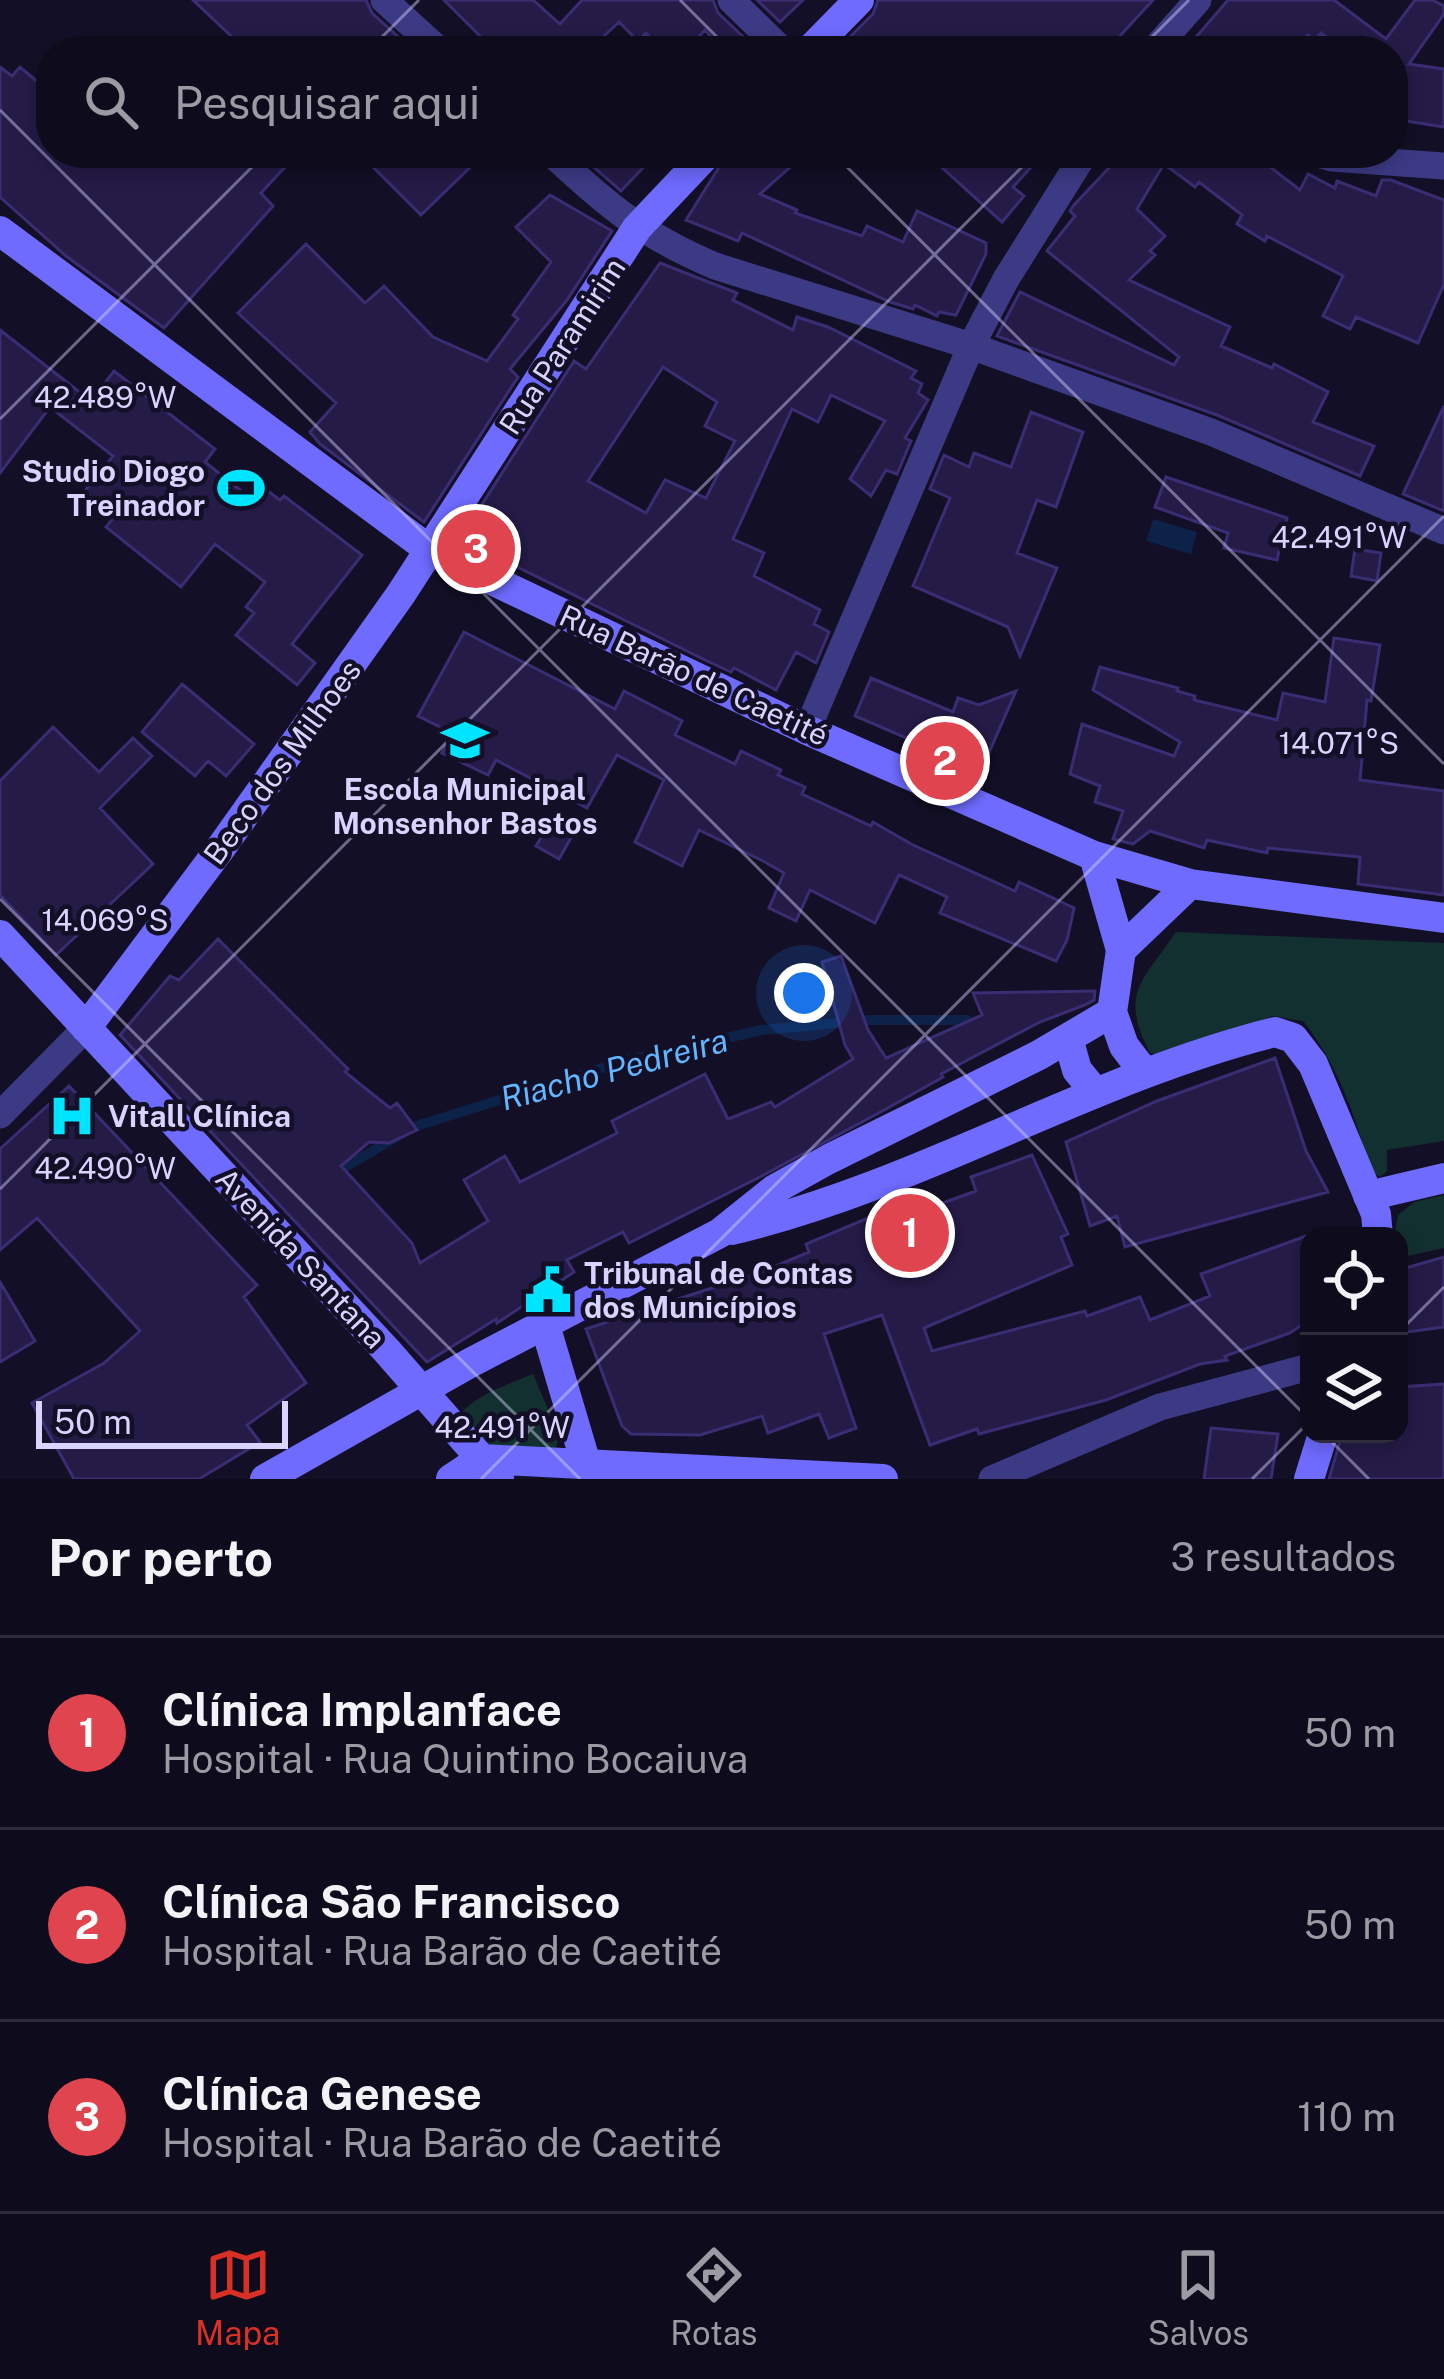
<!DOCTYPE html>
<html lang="pt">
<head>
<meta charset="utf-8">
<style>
  :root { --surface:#0e0b1c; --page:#171425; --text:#f1f3f6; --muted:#9b9ba3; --line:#2e2b3b; --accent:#d93025 }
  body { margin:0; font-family:"Public Sans",sans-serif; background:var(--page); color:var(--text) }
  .controls { position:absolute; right:36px; bottom:36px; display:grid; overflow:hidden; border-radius:24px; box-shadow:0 6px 18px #0003 }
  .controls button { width:108px; height:108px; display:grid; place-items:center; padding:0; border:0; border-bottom:3px solid var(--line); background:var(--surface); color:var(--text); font:60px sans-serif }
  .scale { position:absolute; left:36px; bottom:30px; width:252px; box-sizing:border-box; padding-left:12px; border:6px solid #d9d4ff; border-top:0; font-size:33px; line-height:42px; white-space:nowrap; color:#d9d4ff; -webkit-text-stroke:9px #130f26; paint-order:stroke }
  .you { position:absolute; left:804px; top:993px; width:42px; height:42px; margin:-30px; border:9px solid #fff; border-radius:50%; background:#1a73e8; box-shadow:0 0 0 18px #1a73e833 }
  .badge { display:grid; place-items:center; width:78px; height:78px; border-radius:50%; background:var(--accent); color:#fff; font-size:39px; font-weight:700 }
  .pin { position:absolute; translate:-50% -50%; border:6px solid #fff; box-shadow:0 3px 12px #0006 }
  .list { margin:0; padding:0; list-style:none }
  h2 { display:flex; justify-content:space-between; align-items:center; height:156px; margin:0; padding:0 48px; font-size:51px }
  h2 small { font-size:39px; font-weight:400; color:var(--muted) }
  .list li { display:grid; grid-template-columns:78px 1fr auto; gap:36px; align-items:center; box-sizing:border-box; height:192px; padding:0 48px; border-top:3px solid var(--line) }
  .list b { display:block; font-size:45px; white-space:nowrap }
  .list p { margin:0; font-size:39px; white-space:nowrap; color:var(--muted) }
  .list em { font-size:39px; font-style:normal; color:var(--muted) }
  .icon { flex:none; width:66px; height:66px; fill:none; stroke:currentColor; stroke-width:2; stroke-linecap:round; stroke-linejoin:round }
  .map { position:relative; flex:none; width:1444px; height:1479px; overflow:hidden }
  .search { position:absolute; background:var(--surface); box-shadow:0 6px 18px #0003; left:36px; right:36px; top:36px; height:132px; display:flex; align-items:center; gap:30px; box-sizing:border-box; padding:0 42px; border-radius:48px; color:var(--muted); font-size:45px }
  .sheet { height:732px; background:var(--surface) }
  nav { display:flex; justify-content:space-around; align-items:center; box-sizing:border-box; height:168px; border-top:3px solid var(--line); background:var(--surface); font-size:33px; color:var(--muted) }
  nav a { display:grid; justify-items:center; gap:6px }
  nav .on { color:var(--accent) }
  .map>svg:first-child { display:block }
  .green { fill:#12302f }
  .water { fill:#0c2248 }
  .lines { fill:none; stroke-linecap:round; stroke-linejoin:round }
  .stream { stroke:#0c2248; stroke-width:10 }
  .building { fill:#241b47; stroke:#3b2d73; stroke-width:3; fill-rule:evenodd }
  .street { stroke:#3d3a85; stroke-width:27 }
  .secondary { stroke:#6f6bff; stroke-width:30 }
  .ticks { fill:none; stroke:#d9d4ff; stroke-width:3; stroke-opacity:0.45 }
  .labels { text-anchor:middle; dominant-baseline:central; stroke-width:9; stroke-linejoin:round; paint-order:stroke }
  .street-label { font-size:30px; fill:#d9d4ff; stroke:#130f26 }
  .poi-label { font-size:30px; font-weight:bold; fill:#d9d4ff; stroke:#130f26; text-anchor:start }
  .water-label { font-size:33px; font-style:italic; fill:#62b6ff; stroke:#130f26 }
  .ticks-label { font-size:30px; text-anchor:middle; fill:#d9d4ff; stroke:#130f26; stroke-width:9; stroke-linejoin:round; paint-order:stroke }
</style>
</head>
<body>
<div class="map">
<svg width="1444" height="1479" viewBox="0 0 1444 1479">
  <rect width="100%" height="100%" fill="#130f26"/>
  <path class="green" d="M1176,932L1444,943V1141L1387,1150V1171L1381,1176L1372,1175C1357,1121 1339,1066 1303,1021L1272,1016L1178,1057L1150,1053C1119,993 1142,982 1176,932Z
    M1444,1195V1248L1399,1258V1236H1394L1398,1215L1414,1202Z
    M533,1374L559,1435L555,1453L487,1457L456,1418C476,1394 504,1386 533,1374Z"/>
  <path class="water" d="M1153,519L1197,532L1191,554L1146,541Z"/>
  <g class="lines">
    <path class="stream" d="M332,1175L413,1127L628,1060L762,1030L870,1020H967"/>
  </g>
  <path class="building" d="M193,0H366L372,13L404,42L395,51H247Z
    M444,0H533L560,24L582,0H713L718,13L754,47L750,51H724L705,30L686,51H664L646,33L638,41L619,22L588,51H495Z
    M757,0H803L780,22Z
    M878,0H1153L1106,51H836L873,14Z
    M1228,0H1334L1386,39L1415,0H1432L1444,6V14L1409,64L1444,69V127L1393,119V51H1344L1321,33L1314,40L1308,35L1293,51H1184Z
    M0,67L12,76L20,67L51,93V153H298L261,193L273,206L164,328L66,256L0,197Z
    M389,153H485L421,215L374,168Z
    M601,153H657L621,191L590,164Z
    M728,153H806L760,194L797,210L795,213L862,236L867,226L903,242L917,211L986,243V254L956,315L939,312L937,316L915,305L913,309L890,302L742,233L738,241L686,220Z
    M926,153H1044L1013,187L1024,196L1002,222Z
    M1123,153H1252L1300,190L1308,174L1335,188L1337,181L1376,196L1382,180H1391L1444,200V284L1418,343L1356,317L1350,329L1323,316L1343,276L1267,236L1265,241L1237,224L1242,215L1199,182L1195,187L1164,164L1137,209L1165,236L1150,251L1155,255L1129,280L1230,327L1221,346L1272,368L1274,364L1328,392L1313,422L1374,446L1360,476L1217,415L997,336L1020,292L1174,365L1179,357L1047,251L1075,216L1070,211L1074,205Z
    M550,195L612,231L567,300L510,369L518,377L424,522L320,444L310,432L336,403L238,313L306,244L365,303L384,286L433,337L487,361L518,319L513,315L551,262L516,227Z
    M660,263L737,293L733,300L793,330L797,317L828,327L916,371L911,378L922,384L918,393L928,400L905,438L911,441L897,474L886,470L871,496L850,479L885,421L831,395L818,422L792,409L733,539L764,553L754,576L820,610L814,624L829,632L816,663L796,652L776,690L734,668L731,672L705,660L497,557L495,560L487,556L461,537L574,361L586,369ZM663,367L717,402L705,426L735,441L706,498L665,480L646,513L588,481Z
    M0,330L91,401L114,371L215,449L205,462L255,502L265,489L280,500L284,496L362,555L292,644L315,663L297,685L236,635L254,613L246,607L265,582L215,544L181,587L106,527L115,516L84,492L113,456L50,407L0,473Z
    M1444,406V511L1403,494Z
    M1031,412L1083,432L1056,507L1037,500L1017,553L1057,568L1020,656L1008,627L913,586L950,498L930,489L944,455L969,467L974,453L1011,467Z
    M1166,477L1287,518L1277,560L1224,548L1228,533L1155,507Z
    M1355,549L1381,553L1377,581L1351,576Z
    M464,632L615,709L624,691L682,721L675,735L735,764L741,751L781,770L778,775L805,787L802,794L871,826L873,822L913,845L1015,891L1019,882L1074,908L1067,940L1056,961L940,913L947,897L899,875L875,923L810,890L796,921L769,908L784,873L763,861L699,830L682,866L635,842L664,780L617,755L587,808L496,760L488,775L442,753L452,733L418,716Z
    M1334,638L1380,645L1371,701L1367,700L1360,780L1444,791V895L1358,884L1360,857L1268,848L1267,853L1207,840L1204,848L1150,831L1133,844L1113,839L1123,811L1095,802L1100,786L1070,774L1082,724L1174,756L1180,742L1093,690L1100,667L1178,688L1177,691L1195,696L1194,700L1277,720L1283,693L1325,702Z
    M871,678L953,712L958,698L979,705L1016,691L977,780L933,763L937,751L855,716Z
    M182,684L254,744L226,776L208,761L195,776L142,732Z
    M53,727L99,772L133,738L152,756L100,808L153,864L56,955L0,895V781Z
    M550,823L572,836L559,859L536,846Z
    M218,939L348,1069L345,1072L390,1108L397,1103L417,1130L389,1143L369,1142L341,1166L412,1243L420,1263L488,1221L464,1180L505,1156L520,1182L617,1133L612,1121L705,1074L728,1119L771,1102L775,1107L853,1059L845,1045L822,962L841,956L868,1030L886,1058L982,1015L973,993L1095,991L1094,1000L1085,1005L1040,1022L941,1074L943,1077L886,1109L758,1178L629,1243L623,1232L567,1260L574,1272L497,1323L496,1319L427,1362L120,1035L170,976L179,980Z
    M1275,1058L1306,1151L1328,1192L1125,1247L1117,1216L1090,1226L1066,1142L1157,1101Z
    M69,1086L257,1285L244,1297L306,1383L247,1425L260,1442L199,1479H74L32,1403L104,1363L140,1331L37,1218L0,1250V1149Z
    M1032,1155L1068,1234L1061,1237L1072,1265L924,1328L932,1351L1085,1311L1087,1316L1140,1297L1150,1320L1210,1296L1201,1274L1309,1235V1320L1290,1333L1225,1356L1227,1360L1200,1364L1106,1400L979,1434L977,1429L930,1445L882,1315L824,1334L856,1428L829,1438L819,1414L768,1433L762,1416L700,1435L631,1434L622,1426L586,1329L764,1271L809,1252L806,1244L918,1197L923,1210L976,1191L971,1177Z
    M1444,1257V1327L1399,1333V1270Z
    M0,1282L35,1341L0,1362Z
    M1444,1384V1479H1329L1342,1434H1399V1387Z
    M1211,1428L1278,1434L1271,1479H1204Z"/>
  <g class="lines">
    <path class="street" d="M384,0L440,51
      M731,0L783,51
      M1153,51L1198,0
      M551,153C608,206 642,235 715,266L971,346L1211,432L1444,531
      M1315,153L1332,158L1444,166
      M807,730L971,346L1006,279L1085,153
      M0,1115L86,1028
      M992,1479L1160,1407L1309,1367"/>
    <path class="secondary" d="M809,51L859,0
      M0,231L431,551L807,730L1094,856L1190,884L1444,918
      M1094,856L1121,950L1112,1012L1124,1046L1144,1072
      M0,935L387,1351L499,1479
      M1121,950L1190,884
      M86,1028L220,849L401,594L637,228L708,153
      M1068,1038L1077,1070L1095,1092
      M1368,1196L1444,1178
      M732,1230C921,1185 1087,1079 1275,1032L1293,1038L1313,1064L1376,1214L1378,1236
      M545,1325L587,1467
      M481,1459L883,1479
      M265,1479L470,1363L720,1233L775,1189L829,1159L1039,1055L1112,1012
      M451,1479L481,1459
      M1309,1479L1323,1434"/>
  </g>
  <path class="ticks" d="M680,0L731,51M368,51L419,0M1138,51L1189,0M0,110L1309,1419M833,153L1444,764M0,419L266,153M0,899L580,1479M0,1189L1036,153M1399,1332L1444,1287M1324,1434L1369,1479M481,1479L1444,516M1252,1479L1309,1422"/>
  <defs>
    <symbol id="stadium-bare" viewBox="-9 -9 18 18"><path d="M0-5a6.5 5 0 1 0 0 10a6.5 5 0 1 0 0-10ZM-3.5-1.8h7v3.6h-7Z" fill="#00e5ff" stroke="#130f26" stroke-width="2.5" paint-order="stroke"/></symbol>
    <symbol id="school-bare" viewBox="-9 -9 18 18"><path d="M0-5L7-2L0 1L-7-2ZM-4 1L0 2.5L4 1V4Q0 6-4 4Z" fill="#00e5ff" stroke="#130f26" stroke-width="2.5" paint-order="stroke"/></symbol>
    <symbol id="hospital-bare" viewBox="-9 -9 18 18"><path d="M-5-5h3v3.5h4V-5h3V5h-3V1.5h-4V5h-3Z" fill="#00e5ff" stroke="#130f26" stroke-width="2.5" paint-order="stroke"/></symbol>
    <symbol id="civic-bare" viewBox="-9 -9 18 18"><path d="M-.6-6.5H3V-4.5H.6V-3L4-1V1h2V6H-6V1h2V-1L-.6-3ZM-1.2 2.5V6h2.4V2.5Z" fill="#00e5ff" stroke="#130f26" stroke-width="2.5" paint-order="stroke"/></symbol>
  </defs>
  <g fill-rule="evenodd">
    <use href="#stadium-bare" x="208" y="455" width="66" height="66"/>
    <use href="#school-bare" x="432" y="707" width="66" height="66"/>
    <use href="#hospital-bare" x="39" y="1083" width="66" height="66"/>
    <use href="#civic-bare" x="515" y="1257" width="66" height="66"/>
  </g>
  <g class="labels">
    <g class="street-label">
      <text transform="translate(562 346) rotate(-57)">Rua Paramirim</text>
      <text transform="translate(694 675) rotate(25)">Rua Barão de Caetité</text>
      <text transform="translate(282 762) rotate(-54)">Beco dos Milhoes</text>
      <text transform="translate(301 1258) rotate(47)">Avenida Santana</text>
    </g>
    <g class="poi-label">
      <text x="205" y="471" text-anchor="end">Studio Diogo<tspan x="205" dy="34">Treinador</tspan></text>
      <text x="465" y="789" text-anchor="middle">Escola Municipal<tspan x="465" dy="34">Monsenhor Bastos</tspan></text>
      <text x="108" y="1116">Vitall Clínica</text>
      <text x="584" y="1273">Tribunal de Contas<tspan x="584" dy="34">dos Municípios</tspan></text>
    </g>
    <g class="water-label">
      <text transform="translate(614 1069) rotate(-15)">Riacho Pedreira</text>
    </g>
  </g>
  <g class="ticks-label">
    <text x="105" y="408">42.489°W</text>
    <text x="1339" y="548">42.491°W</text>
    <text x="1339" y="754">14.071°S</text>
    <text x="105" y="931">14.069°S</text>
    <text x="105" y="1179">42.490°W</text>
    <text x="502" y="1438">42.491°W</text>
  </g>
</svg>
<div class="controls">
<button><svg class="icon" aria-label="locate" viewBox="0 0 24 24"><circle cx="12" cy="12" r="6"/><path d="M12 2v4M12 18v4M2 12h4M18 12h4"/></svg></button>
<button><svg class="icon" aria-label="layers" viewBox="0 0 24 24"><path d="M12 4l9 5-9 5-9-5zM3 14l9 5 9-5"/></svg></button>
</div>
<div class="scale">50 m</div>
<div class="you"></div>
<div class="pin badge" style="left:910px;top:1233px;background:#e0444e">1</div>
<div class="pin badge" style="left:945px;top:761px;background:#e0444e">2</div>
<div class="pin badge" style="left:476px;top:549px;background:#e0444e">3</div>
<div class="search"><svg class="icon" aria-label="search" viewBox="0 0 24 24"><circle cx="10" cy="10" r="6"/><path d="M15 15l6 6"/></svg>Pesquisar aqui</div>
</div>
<section class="sheet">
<h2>Por perto<small>3 resultados</small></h2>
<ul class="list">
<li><span class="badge" style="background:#e0444e">1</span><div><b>Clínica Implanface</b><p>Hospital · Rua Quintino Bocaiuva</p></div><em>50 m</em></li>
<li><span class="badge" style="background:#e0444e">2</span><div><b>Clínica São Francisco</b><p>Hospital · Rua Barão de Caetité</p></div><em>50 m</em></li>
<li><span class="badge" style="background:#e0444e">3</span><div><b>Clínica Genese</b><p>Hospital · Rua Barão de Caetité</p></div><em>110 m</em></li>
</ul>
</section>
<nav>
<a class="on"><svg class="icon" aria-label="map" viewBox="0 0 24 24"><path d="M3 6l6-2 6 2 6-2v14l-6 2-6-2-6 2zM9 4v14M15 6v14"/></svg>Mapa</a>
<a><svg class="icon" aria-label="directions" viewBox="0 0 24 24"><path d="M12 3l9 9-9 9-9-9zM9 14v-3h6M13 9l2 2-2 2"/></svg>Rotas</a>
<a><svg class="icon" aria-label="saved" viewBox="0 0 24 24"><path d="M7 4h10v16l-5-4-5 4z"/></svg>Salvos</a>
</nav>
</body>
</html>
